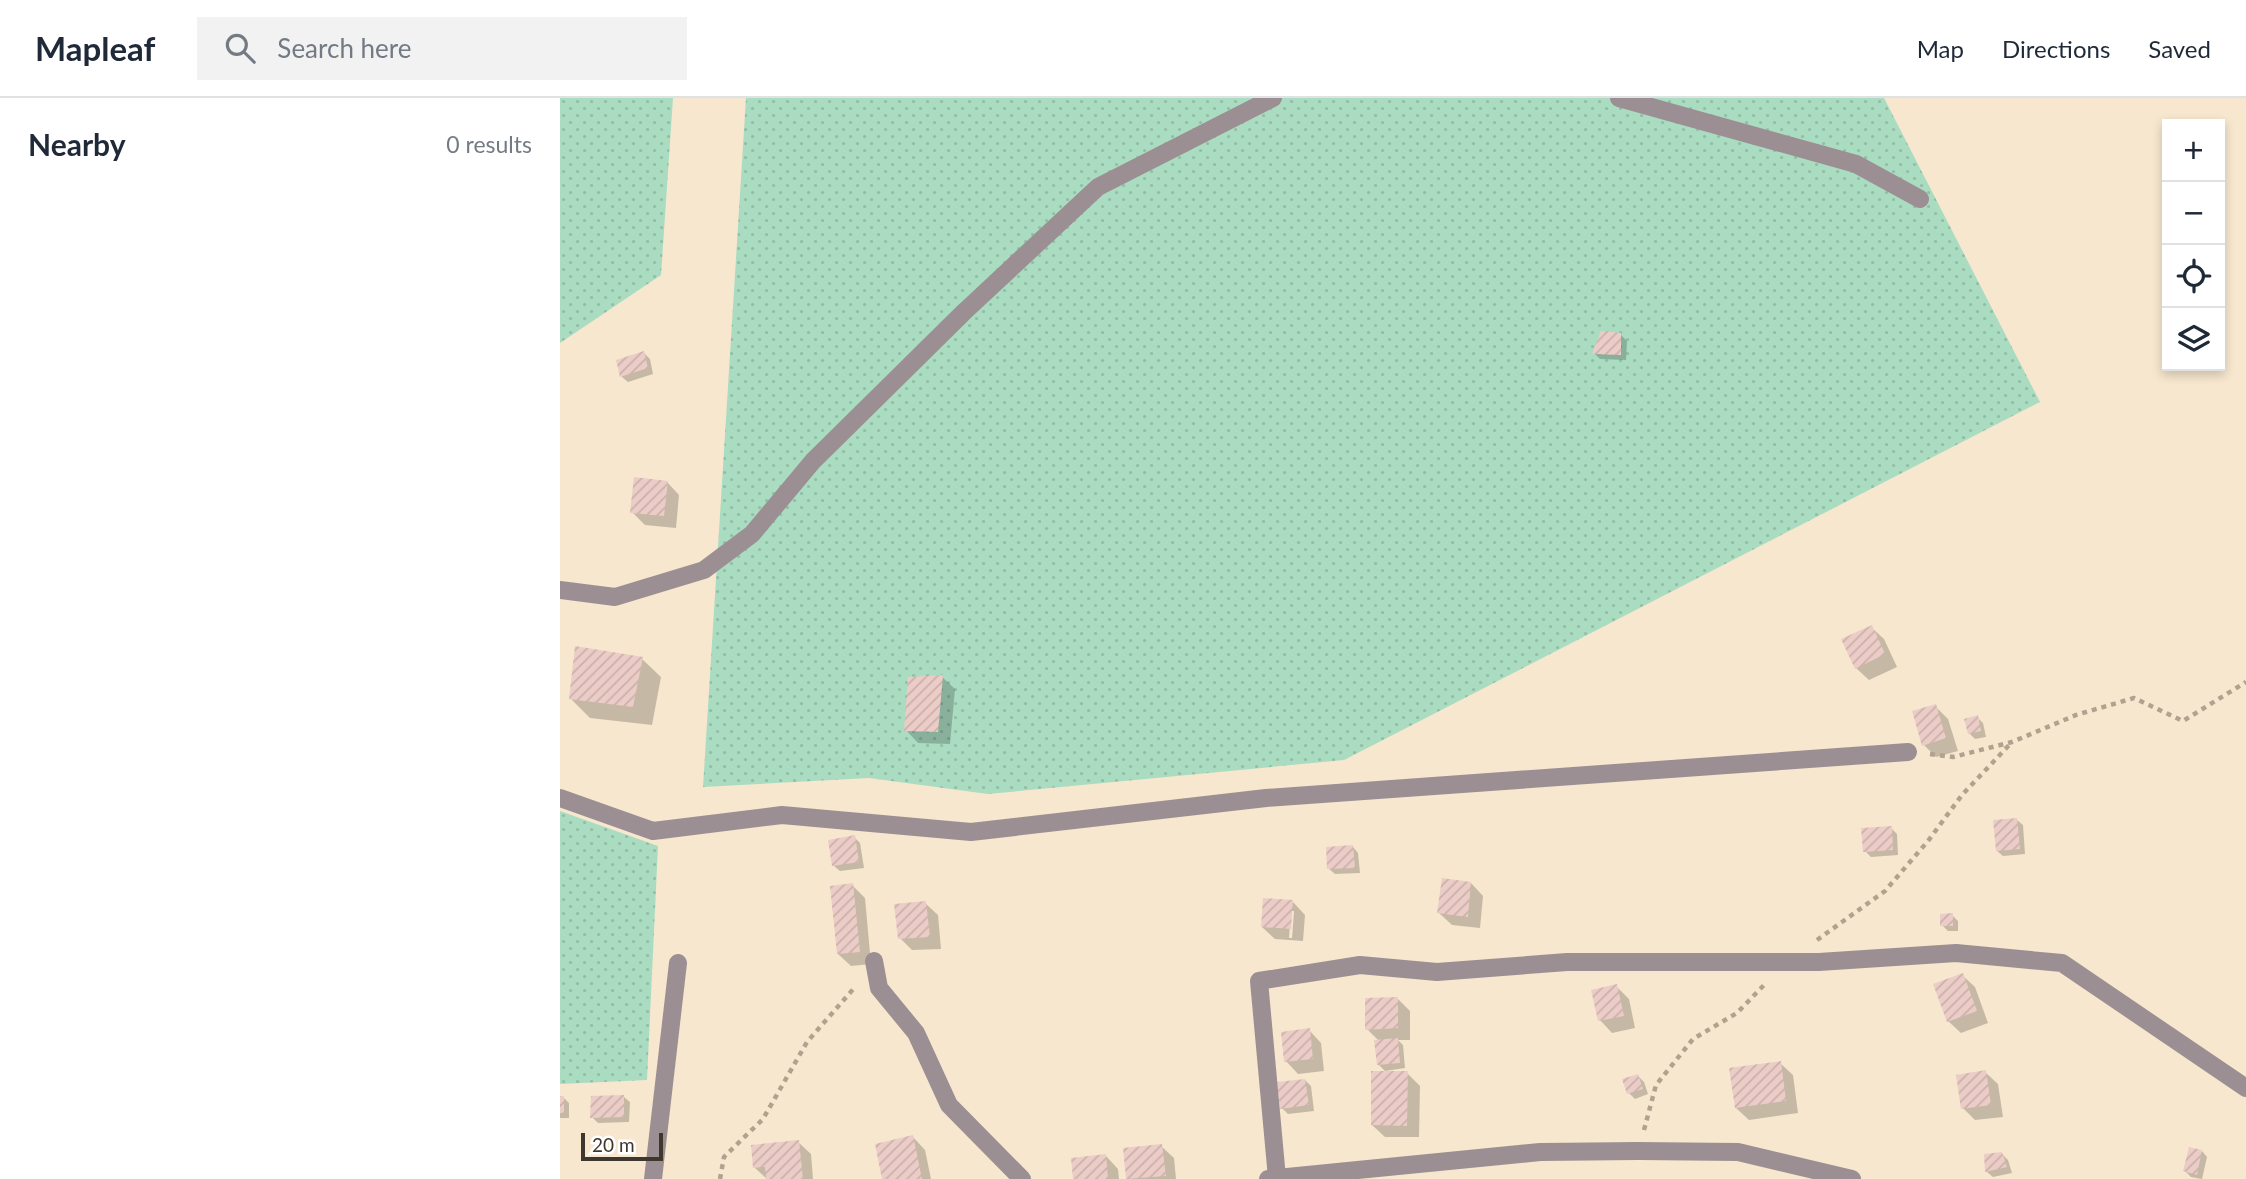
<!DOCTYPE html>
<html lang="en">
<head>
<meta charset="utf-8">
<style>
  :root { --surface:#fff; --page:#f2f2f3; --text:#1f2937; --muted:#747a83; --line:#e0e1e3 }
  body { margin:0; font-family:Lato,sans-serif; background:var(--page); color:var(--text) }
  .controls { position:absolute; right:21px; top:21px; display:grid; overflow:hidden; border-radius:0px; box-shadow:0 4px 10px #0003 }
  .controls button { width:63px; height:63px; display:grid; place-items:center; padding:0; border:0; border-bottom:2px solid var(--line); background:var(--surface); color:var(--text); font:35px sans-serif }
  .scale { position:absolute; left:21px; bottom:18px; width:82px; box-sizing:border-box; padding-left:7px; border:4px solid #3d372d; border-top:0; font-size:19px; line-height:24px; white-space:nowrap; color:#3d372d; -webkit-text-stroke:5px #fff; paint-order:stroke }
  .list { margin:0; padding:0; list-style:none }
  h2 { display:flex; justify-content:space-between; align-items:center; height:91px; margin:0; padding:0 28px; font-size:30px }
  h2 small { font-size:23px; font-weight:400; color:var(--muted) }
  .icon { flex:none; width:38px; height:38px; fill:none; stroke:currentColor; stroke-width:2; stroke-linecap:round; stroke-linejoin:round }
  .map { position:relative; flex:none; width:1686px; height:1081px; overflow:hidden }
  header { display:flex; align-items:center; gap:42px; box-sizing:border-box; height:98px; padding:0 35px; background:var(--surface); border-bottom:2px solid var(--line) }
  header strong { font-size:33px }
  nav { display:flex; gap:38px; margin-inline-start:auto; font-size:24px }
  .search { width:490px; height:63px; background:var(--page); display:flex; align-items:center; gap:18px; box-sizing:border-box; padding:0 24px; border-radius:0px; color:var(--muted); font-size:26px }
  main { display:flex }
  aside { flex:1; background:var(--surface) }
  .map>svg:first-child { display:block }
  .grass { fill:url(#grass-dots) }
  .shadow { fill:#0003; fill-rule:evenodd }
  .building { fill:url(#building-hatch) }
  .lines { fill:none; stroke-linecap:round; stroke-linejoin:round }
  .path { stroke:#afa390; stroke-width:4.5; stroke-dasharray:5 5; stroke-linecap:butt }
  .minor { stroke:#9c8f93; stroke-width:18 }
</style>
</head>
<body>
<header>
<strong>Mapleaf</strong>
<div class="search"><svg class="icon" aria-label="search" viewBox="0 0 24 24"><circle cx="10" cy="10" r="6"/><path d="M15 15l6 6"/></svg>Search here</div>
<nav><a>Map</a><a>Directions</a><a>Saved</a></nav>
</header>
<main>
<aside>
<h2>Nearby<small>0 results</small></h2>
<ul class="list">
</ul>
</aside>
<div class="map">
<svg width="1686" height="1081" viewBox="0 0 1686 1081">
  <defs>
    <pattern id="grass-dots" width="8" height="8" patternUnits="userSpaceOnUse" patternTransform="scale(1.75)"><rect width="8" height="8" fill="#aadcc1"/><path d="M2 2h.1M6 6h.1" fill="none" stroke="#93bda6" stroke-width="1.8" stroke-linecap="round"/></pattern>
    <pattern id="building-hatch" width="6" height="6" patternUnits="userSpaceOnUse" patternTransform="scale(1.75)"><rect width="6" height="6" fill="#ecccc7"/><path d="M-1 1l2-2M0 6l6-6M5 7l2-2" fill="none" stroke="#cbb0ab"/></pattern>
  </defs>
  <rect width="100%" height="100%" fill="#f7e7ce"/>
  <path class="grass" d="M0,0H113L101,177L0,245Z
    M186,0H1324L1480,304L784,662L428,696L309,680L143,689Z
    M0,713L98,748L87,982L0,986Z"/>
  <path class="shadow" d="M1061,237L1067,243L1066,262L1040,261L1034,255Z
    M84,255L90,261L93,276L68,284L62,279L58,263Z
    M107,384L119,397L116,430L85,427L72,414Z
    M1311,529L1324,541L1337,569L1309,582L1296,570Z
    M82,561L101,579L92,627L30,620L11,601Z
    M382,579L395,591L390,646L358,645L346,632Z
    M1375,608L1388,621L1398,653L1376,659L1364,647Z
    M1417,619L1423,625L1426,639L1415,641L1409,635Z
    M1457,722L1463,727L1465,756L1443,758L1437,753Z
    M1331,730L1337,736L1338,757L1311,759L1305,753Z
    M294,739L300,745L304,770L280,773L274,768Z
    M793,749L798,755L800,775L775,776L769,771Z
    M911,785L923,798L920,830L892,827L879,815Z
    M292,787L305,800L311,866L291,868L278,856Z
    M733,804L745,817L743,843L715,841L702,829ZM731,813H734L732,840H729Z
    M365,805L378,817L381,851L352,852L340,840Z
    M1392,817L1398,823V833H1388L1382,827Z
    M1402,877L1415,889L1428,925L1401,935L1388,923Z
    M1056,888L1069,901L1075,930L1052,935L1040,922Z
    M837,900L850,913V942H838L843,947L845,970L825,973L819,967V943L807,931Z
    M749,932L761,945L764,973L738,976L726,963Z
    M1220,965L1233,977L1238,1015L1189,1022L1176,1010Z
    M1425,974L1438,986L1443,1019L1415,1022L1403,1010Z
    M847,975L860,988L859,1039H825L812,1027Z
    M1078,978L1084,984L1088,996L1075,1001L1069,995Z
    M745,982L751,988L754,1013L728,1016L722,1010Z
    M3,999L9,1005V1020H0V1000Z
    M64,999L70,1004L69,1024L38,1025L32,1019Z
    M353,1039L365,1052L371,1081H324Z
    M238,1044L251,1056L253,1081H207L194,1069Z
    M601,1048L614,1060L616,1081H567L564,1052Z
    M1642,1053L1647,1059L1642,1081L1631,1079L1625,1073Z
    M1442,1056L1448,1062L1452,1075L1433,1079L1427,1074L1426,1057Z
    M546,1058L558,1071L559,1081H514Z"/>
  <path class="building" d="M1041,233L1061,235V257L1032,256Z
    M84,253L88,270L60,279L56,262Z
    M74,379L108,383L104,418L70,415Z
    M1312,527L1325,556L1295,571L1281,541Z
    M15,548L83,559L73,609L9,601Z
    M383,577L378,634L344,633L348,579Z
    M1376,606L1386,640L1362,648L1352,613Z
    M1418,617L1421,633L1408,636L1404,621Z
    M1457,720L1460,751L1436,753L1433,722Z
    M1332,728L1333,752L1303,754L1301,730Z
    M295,737L299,764L272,768L268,742Z
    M793,747L795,770L767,771L766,749Z
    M882,780L911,784L908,819L877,815Z
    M293,785L300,854L277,856L270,788Z
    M703,800L733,802L731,831L701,829Z
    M366,803L370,839L338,841L334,806Z
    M1393,815V828H1380V816Z
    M1403,875L1417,913L1387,924L1373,886Z
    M1057,886L1064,918L1038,923L1031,892Z
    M838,899V930L805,932V900Z
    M750,930L753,961L724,964L721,934Z
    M838,940L840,965L817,967L814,942Z
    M1221,963L1226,1003L1175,1010L1169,970Z
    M1426,972L1431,1007L1401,1011L1396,977Z
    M811,973H848L847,1028L811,1027Z
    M1078,976L1083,991L1067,996L1062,981Z
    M745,981L749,1007L720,1011L717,984Z
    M64,997V1019L30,1020L31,998Z
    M0,998H4V1015H0Z
    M353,1037L362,1081H322L315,1046Z
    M239,1042L243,1081H206L205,1069L193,1070L191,1047Z
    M602,1046L606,1078L566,1081L563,1050Z
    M1629,1049L1642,1052L1637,1077L1623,1073Z
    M1442,1054L1447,1069L1425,1074L1424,1056Z
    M546,1056L548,1081H513L511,1060Z"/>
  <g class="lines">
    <path class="path" d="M1370,656L1393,659L1452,644L1516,617L1574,600L1623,623L1686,584
      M1257,842L1325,793L1368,743L1402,697L1452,644
      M1084,1032L1096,987L1133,941L1177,915L1205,886
      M160,1081L164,1059L203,1021L247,944L295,889"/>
    <path class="minor" d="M1059,0L1296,66L1360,101
      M0,492L55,499L144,472L192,436L253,363L404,214L538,89L713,0
      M0,700L93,733L222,717L411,734L706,700L1348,654
      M314,863L319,890L356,935L389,1007L462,1081
      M717,1080L980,1054L1078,1053L1178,1054L1292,1081
      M93,1081L118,865
      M708,1081L717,1080L699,883L800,867L877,874L1007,864H1259L1396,855L1502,865L1686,990"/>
  </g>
</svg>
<div class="controls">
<button>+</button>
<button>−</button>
<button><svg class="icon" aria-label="locate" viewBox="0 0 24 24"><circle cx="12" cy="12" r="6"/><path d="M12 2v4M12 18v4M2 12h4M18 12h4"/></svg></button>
<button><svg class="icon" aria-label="layers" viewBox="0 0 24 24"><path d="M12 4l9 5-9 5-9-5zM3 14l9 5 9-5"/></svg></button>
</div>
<div class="scale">20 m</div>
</div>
</main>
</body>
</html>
